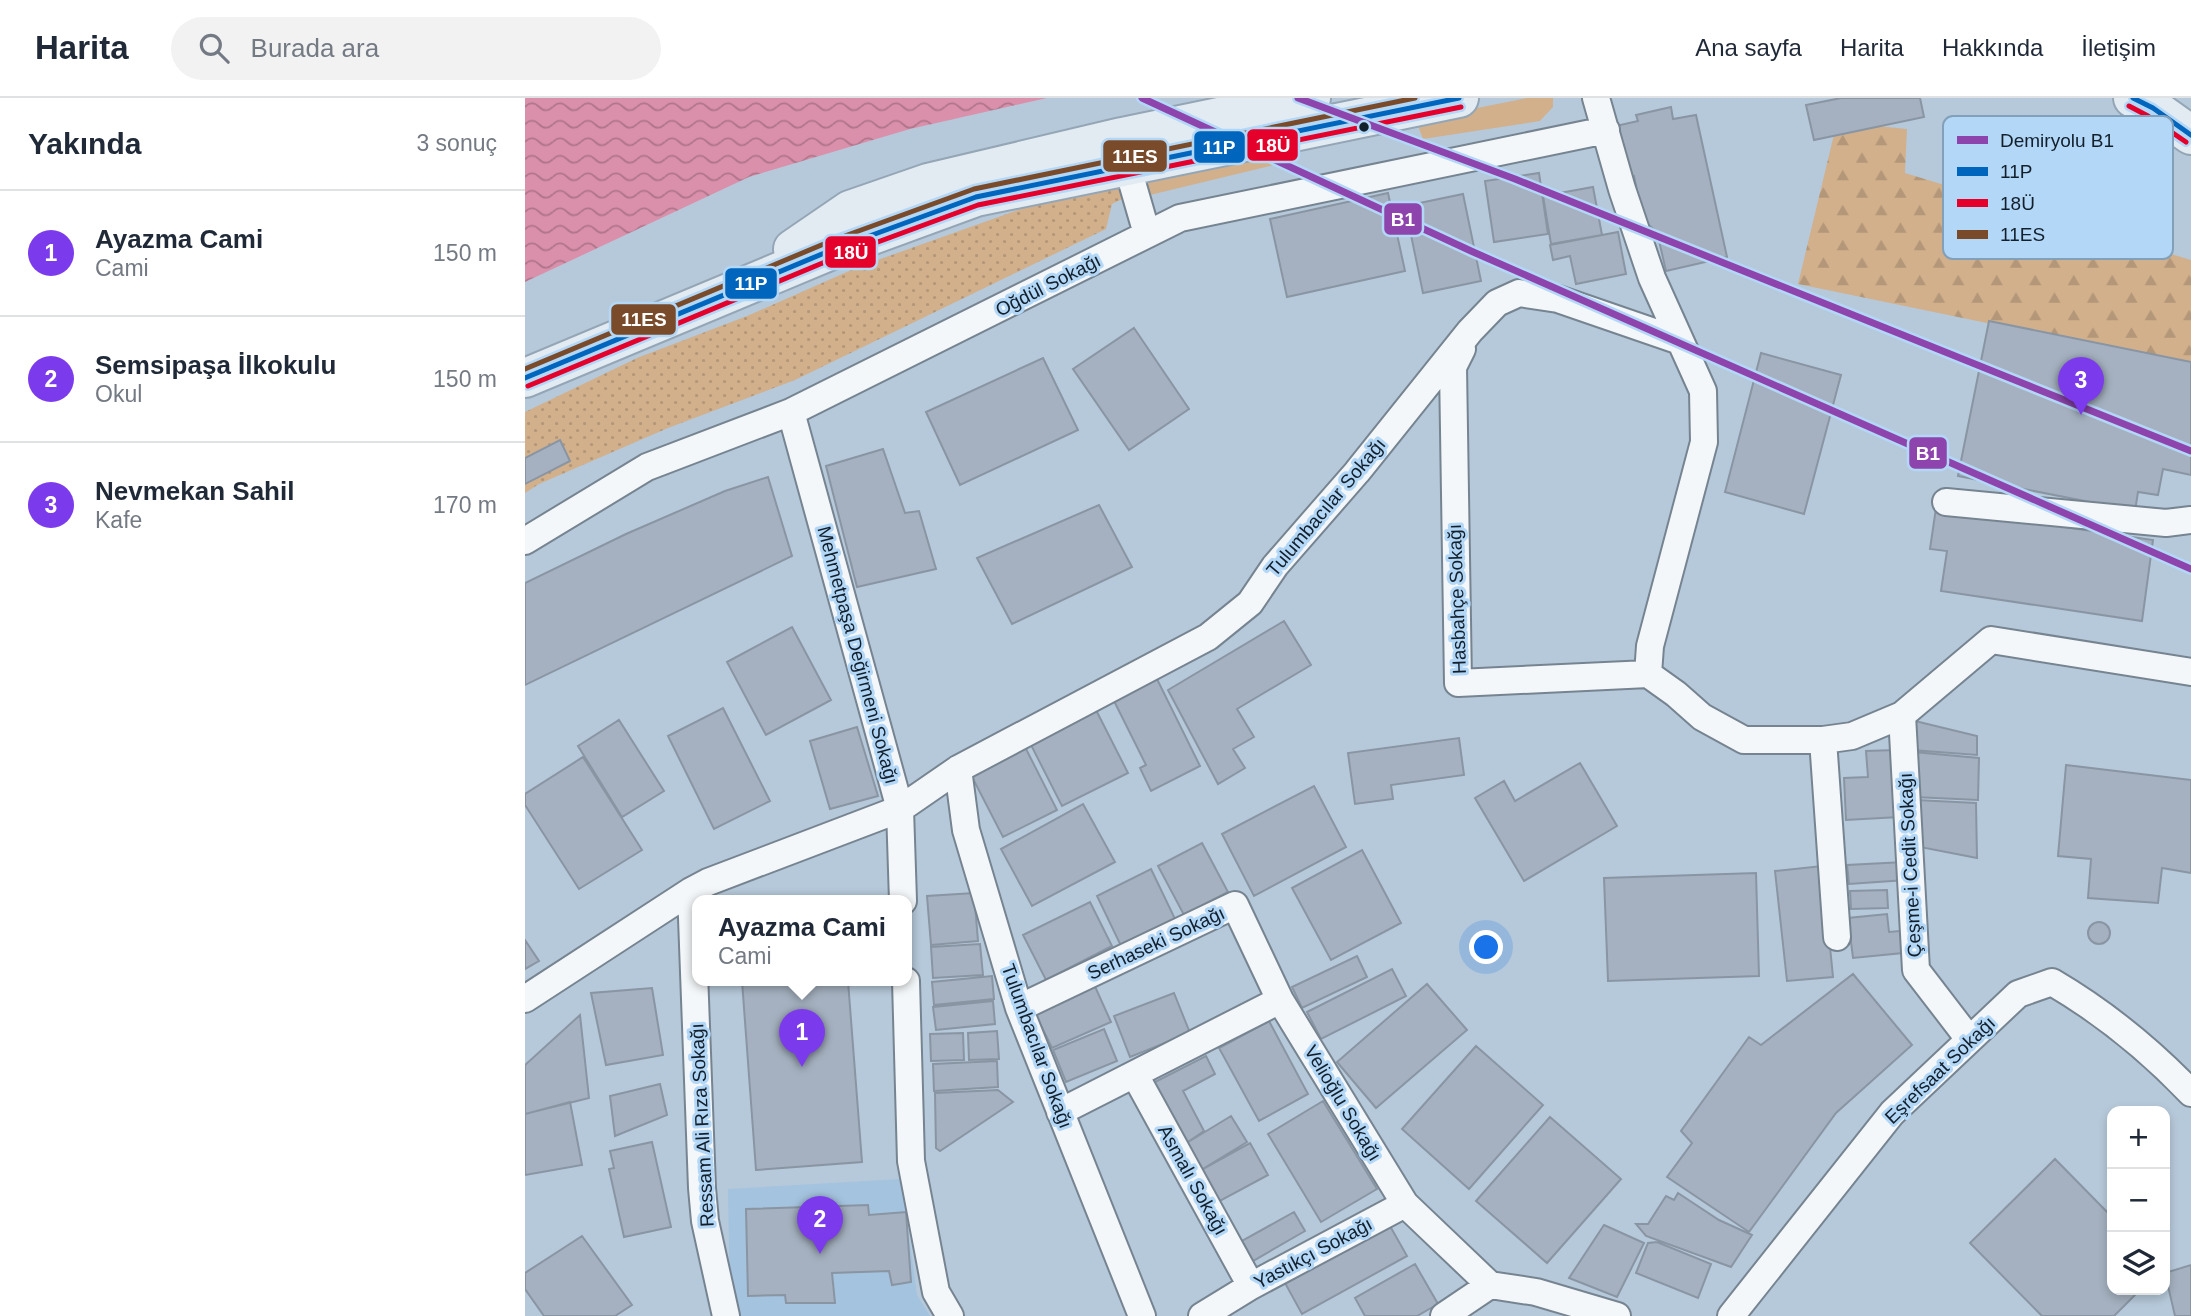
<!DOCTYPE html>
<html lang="tr">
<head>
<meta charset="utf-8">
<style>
  :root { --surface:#fff; --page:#f2f2f3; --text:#1f2937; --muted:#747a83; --line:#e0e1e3; --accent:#7c3aed }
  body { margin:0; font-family:Helvetica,sans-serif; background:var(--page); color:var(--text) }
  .controls { position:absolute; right:21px; bottom:21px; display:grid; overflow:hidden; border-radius:14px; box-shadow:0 4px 10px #0003 }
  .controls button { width:63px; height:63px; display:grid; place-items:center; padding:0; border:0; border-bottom:2px solid var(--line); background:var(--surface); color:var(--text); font:35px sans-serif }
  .you { position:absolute; left:962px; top:850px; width:24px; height:24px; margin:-18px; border:5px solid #fff; border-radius:50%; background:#1a73e8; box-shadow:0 0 0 10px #1a73e833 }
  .badge { display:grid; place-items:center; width:46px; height:46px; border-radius:50%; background:var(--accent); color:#fff; font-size:23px; font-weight:700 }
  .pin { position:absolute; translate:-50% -58px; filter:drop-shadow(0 2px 4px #0008) }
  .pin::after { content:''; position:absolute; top:37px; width:24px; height:21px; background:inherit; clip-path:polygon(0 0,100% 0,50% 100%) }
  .popup { position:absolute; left:167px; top:797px; width:220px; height:91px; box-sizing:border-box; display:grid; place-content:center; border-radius:14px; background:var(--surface); filter:drop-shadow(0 2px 5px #0005); font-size:23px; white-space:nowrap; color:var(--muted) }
  .popup b { font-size:26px; color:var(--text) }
  .popup::after { content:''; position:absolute; left:50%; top:100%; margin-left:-14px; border:14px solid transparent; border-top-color:var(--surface) }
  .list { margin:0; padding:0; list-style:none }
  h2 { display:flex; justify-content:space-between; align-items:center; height:91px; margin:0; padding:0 28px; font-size:30px }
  h2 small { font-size:23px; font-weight:400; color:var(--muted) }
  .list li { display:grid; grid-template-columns:46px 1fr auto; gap:21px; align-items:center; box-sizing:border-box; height:126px; padding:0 28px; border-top:2px solid var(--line) }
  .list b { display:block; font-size:26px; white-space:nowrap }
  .list p { margin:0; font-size:23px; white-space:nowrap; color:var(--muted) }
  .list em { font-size:23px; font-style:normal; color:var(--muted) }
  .icon { flex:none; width:38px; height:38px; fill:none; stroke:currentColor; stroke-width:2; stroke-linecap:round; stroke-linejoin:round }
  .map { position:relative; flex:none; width:1666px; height:1218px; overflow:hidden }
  header { display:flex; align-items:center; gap:42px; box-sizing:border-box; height:98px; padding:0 35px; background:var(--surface); border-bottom:2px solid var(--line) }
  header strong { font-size:33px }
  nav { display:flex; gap:38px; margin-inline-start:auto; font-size:24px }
  .search { width:490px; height:63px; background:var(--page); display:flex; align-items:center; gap:18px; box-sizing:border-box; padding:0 24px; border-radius:38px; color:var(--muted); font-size:26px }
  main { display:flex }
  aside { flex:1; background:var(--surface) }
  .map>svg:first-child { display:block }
  .built { fill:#a4c3de }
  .grass { fill:#d1b08b }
  .forest { fill:url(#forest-firs) }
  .park { fill:url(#park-dots) }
  .water { fill:url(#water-waves) }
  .building { fill:#a5b1c0; stroke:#8995a3; stroke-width:2 }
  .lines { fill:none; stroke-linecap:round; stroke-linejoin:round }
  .minor-casing { stroke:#768491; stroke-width:30 }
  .primary-casing { stroke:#94a6b6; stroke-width:42 }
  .minor { stroke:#f4f7f9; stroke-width:26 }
  .primary { stroke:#e3ebf2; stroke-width:38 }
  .bus-1-casing { stroke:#b3d7f7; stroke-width:10 }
  .bus-2-casing { stroke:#b3d7f7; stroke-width:10 }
  .bus-3-casing { stroke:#b3d7f7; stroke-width:10 }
  .bus-1 { stroke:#0065bd; stroke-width:5 }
  .bus-2 { stroke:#e4002b; stroke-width:5 }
  .bus-3 { stroke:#7a4b2a; stroke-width:5 }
  .rail-1-casing { stroke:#b3d7f7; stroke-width:12 }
  .rail-1 { stroke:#8e44ad; stroke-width:7 }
  .bus-dot { fill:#13202c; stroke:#b3d7f7; stroke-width:2.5 }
  .labels { text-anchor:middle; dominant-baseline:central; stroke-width:6; stroke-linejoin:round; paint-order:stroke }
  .street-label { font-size:19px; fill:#13202c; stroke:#b3d7f7 }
  .key { fill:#b3d7f7; stroke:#83a0ba; stroke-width:2 }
  .key-label { font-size:19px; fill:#13202c }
  .line-badge { stroke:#b3d7f7; stroke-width:2.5 }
  .badge-label { font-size:19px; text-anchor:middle; font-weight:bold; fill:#fff }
</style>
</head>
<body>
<header>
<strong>Harita</strong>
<div class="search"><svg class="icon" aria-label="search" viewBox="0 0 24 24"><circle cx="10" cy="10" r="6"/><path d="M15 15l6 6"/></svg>Burada ara</div>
<nav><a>Ana sayfa</a><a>Harita</a><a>Hakkında</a><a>İletişim</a></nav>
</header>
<main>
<aside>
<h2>Yakında<small>3 sonuç</small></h2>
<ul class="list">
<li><span class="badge">1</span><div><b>Ayazma Cami</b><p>Cami</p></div><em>150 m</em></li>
<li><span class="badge">2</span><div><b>Semsipaşa İlkokulu</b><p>Okul</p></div><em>150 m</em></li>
<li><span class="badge">3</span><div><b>Nevmekan Sahil</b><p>Kafe</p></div><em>170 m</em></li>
</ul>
</aside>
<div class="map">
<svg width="1666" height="1218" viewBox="0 0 1666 1218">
  <defs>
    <pattern id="forest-firs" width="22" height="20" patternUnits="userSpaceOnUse" patternTransform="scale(1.75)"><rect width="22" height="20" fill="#d1b08b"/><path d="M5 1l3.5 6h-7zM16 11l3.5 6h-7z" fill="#b39778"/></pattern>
    <pattern id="park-dots" width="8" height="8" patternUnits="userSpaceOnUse" patternTransform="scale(1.75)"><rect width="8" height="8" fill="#d1b08b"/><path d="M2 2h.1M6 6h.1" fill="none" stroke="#b39778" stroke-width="1.8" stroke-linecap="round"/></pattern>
    <pattern id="water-waves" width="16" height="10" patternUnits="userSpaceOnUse" patternTransform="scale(1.75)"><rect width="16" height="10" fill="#da90aa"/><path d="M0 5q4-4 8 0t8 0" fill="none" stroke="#b0758b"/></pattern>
  </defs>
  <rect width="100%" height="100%" fill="#b6c9da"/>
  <path class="built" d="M376,1081L392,1197L405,1218H214L205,1202L203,1091Z"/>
  <path class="grass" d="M1002,0H1028V9L1015,23L898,41L893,28L927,15Z
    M751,57L749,67L625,97L610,82Z"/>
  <path class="forest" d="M1312,24L1382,31L1380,75L1666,162V267L1273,186Z"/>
  <path class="park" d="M591,77L606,97L587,106L581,131L270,282L143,330L14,386L0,395V314L112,260L222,218L333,169Z"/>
  <path class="water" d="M0,0H522L385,31L224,79L0,184Z"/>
  <path class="building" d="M1316,0H1395L1399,19L1289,42L1281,7Z
    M1146,9L1148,21L1171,17L1202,159L1141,173L1132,134L1118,122L1109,78L1102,80L1091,28L1113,23L1111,17Z
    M1014,75L1023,136L969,144L960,83Z
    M1068,89L1077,137L1026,146L1018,98Z
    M863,95L880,173L762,199L745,121Z
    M938,96L956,183L898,195L880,108Z
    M1093,134L1101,176L1051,186L1045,158L1028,162L1025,147Z
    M1464,223L1666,264V377L1638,371L1633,397L1613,394L1610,413L1433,378Z
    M609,230L664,311L604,352L548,271Z
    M1236,255L1316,277L1279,416L1200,394Z
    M518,260L553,332L435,387L401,314Z
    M35,342L45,363L0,386V360Z
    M358,351L380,415L394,413L411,471L332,489L301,368Z
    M243,379L267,458L0,587V485L101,436L200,393Z
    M574,407L607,469L487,526L452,460Z
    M1411,410L1628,442L1617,523L1416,493L1422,453L1405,451Z
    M759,523L786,567L712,611L729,639L708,651L720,670L693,686L643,592Z
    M267,529L306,602L241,637L202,564Z
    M630,577L675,668L626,693L615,670L621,667L587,599Z
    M198,610L245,703L189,731L143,638Z
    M571,612L603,675L537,708L505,645Z
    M94,622L139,693L97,719L53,648Z
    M1390,623L1452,638V657L1387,652Z
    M332,629L353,698L305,711L285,643Z
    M934,640L939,677L866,687L868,701L830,706L823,655Z
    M499,647L532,712L478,739L445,675Z
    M1371,652L1374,719L1321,722L1319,680L1343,679L1341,653Z
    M1388,654L1454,660L1453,702L1389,699Z
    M58,659L117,752L54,791L0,707V696Z
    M1055,665L1092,728L999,783L950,700L979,683L990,703Z
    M1541,667L1666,682V775L1637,770L1633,805L1563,800L1566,761L1533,758Z
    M789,688L821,749L729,798L697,736Z
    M1391,702L1451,705L1452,760L1390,748Z
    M558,706L590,764L507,808L476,751Z
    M677,745L703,794L659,817L633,768Z
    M837,752L876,825L806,862L767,790Z
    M1379,764L1381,782L1324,786L1322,767Z
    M1297,768L1308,879L1262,883L1250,773Z
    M626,771L651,823L597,850L572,798Z
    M1231,775L1234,878L1083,883L1079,780Z
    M1362,792L1363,810L1326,811L1325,793Z
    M449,795L453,843L406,847L402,798Z
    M565,804L587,848L521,882L498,837Z
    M1362,816L1364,834L1386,832L1388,854L1328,860L1323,820Z
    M1563 835a11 11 0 1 1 22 0a11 11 0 1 1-22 0Z
    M0,842L14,863L0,871Z
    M455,846L458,877L408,880L406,849Z
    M832,858L842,879L777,910L767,889Z
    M867,871L881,898L796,941L782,914Z
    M1328,876L1387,947L1311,1015L1224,1134L1142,1079L1167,1045L1156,1033L1224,939L1236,947Z
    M467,878L469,901L409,907L407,884Z
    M217,883H323L337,1064L231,1072Z
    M568,884L586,924L527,950L508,911Z
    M902,886L942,932L851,1010L812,964Z
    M127,890L138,957L81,967L66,895Z
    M649,895L665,935L605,959L589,918Z
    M468,903L470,926L411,932L408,909Z
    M55,917L64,1000L0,1016V967Z
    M744,923L783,996L734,1023L694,950Z
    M579,931L592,963L541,984L528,952Z
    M472,933L474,961L444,962L443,935Z
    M438,935L439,962L406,963L405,936Z
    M951,948L1018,1007L944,1091L877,1031Z
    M681,958L690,976L658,993L679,1033L660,1046L628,985Z
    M472,963L473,989L409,993L408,966Z
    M135,986L142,1017L90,1038L85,998Z
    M473,992L488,1004L415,1053L411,1050L410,995Z
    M798,1003L852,1091L796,1124L743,1036Z
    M45,1004L57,1067L0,1077V1016Z
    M706,1018L722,1044L676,1072L660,1046Z
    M1025,1019L1096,1081L1022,1165L951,1103Z
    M127,1044L146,1129L99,1139L84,1071L89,1070L85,1053Z
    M725,1045L743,1077L693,1104L676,1072Z
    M1530,1061L1587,1119V1192H1615L1589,1218H1517L1445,1145Z
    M1153,1095L1194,1122L1227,1137L1206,1169L1121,1138L1111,1126H1123L1141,1098L1149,1102Z
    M343,1107L344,1117L381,1114L386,1184L367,1187L364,1173L307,1175L310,1205H261L260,1197L223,1198L221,1111Z
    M769,1114L780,1133L728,1163L717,1143Z
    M1079,1127L1119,1145L1092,1199L1044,1180Z
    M865,1128L882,1158L777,1216L760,1185Z
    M57,1138L107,1207L90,1218H19L0,1191V1175Z
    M1132,1144L1186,1166L1173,1200L1111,1175L1123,1145Z
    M890,1166L913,1206L892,1218H840L830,1200Z
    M1666,1167V1218H1650L1640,1175Z"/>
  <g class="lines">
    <defs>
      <path id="minor" d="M1071,0L1097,91L1127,180L1178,293L1179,344L1125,548L1123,576
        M602,67L622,136
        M937,251L928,269L933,585L1123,576
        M266,314L375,711L378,803
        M1421,404L1641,425L1666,422
        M0,443L122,369L266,314L655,120L1081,32
        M1123,576L1151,596L1177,619L1219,642H1298L1327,638L1377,617L1466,542L1666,574
        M1377,617L1391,872L1444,941
        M1298,642L1312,839
        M433,671L441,732L494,910L617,1218
        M166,793L177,1090L180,1123L201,1218
        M381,883L386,1063L411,1194L425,1218
        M0,901L166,793L183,784L375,711L433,671L683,539L725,505L750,468L832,374L945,233L972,205L994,195L1033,201L1155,243
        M494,910L710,807L755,902
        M610,977L726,1188
        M535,1014L755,902L880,1106L965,1187L1011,1194L1092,1218
        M677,1218L726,1188L880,1106
        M919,1218L965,1187
        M1206,1218L1367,1015L1493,896L1527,884C1578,914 1625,952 1666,995"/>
      <path id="primary" d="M1608,0L1628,10L1666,37
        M268,151L325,112L403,85L597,39L786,0
        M0,280L309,151L451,99L934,0"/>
    </defs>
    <use href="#minor" class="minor-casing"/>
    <use href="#primary" class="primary-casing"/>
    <use href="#minor" class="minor"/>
    <use href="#primary" class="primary"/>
    <defs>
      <path id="bus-1" d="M1608,0L1628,10L1666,37
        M0,280L309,151L451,99L934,0"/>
      <path id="bus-2" d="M1604,8L1623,18L1661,44
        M3,288L312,159L453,107L936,9"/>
      <path id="bus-3" d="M0,271L306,143L449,91L890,0"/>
    </defs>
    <use href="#bus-1" class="bus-1-casing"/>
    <use href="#bus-2" class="bus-2-casing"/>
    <use href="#bus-3" class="bus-3-casing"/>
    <use href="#bus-1" class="bus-1"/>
    <use href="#bus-2" class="bus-2"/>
    <use href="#bus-3" class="bus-3"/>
    <defs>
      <path id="rail-1" d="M617,0L946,153L1666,471
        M773,0L990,81L1666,353"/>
    </defs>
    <use href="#rail-1" class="rail-1-casing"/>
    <use href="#rail-1" class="rail-1"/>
  </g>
  <circle class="bus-dot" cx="839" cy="29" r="6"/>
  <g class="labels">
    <g class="street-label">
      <text transform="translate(523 187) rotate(-27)">Oğdül Sokağı</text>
      <text transform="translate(801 409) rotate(-50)">Tulumbacılar Sokağı</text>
      <text transform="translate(932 501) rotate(-92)">Hasbahçe Sokağı</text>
      <text transform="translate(333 557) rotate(75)">Mehmetpaşa Değirmeni Sokağı</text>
      <text transform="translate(1385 767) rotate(-93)">Çeşme-i Cedit Sokağı</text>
      <text transform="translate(631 845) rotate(-25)">Serhaseki Sokağı</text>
      <text transform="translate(512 948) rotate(70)">Tulumbacılar Sokağı</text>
      <text transform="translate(1415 972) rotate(-44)">Eşrefsaat Sokağı</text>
      <text transform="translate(818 1005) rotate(59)">Velioğlu Sokağı</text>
      <text transform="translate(177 1027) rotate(-93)">Ressam Ali Rıza Sokağı</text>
      <text transform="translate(668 1082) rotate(61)">Asmalı Sokağı</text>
      <text transform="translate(788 1155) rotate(-28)">Yastıkçı Sokağı</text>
    </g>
  </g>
  <rect x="1418" y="18" width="230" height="143" rx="10" class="key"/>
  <rect x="1432" y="38" width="31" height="8" fill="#8e44ad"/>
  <rect x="1432" y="69" width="31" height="9" fill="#0065bd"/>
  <rect x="1432" y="101" width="31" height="8" fill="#e4002b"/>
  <rect x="1432" y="132" width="31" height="9" fill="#7a4b2a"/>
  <g class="key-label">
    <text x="1475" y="49">Demiryolu B1</text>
    <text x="1475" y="80">11P</text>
    <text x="1475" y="112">18Ü</text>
    <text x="1475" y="143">11ES</text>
  </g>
  <g class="line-badge">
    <rect x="721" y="30" width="53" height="34" rx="7" fill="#e4002b"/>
    <rect x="668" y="32" width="53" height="34" rx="7" fill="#0065bd"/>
    <rect x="577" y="41" width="66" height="34" rx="7" fill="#7a4b2a"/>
    <rect x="858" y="104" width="40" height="34" rx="7" fill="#8e44ad"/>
    <rect x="299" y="137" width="53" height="34" rx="7" fill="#e4002b"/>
    <rect x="199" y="169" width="54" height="33" rx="7" fill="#0065bd"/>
    <rect x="85" y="205" width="67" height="33" rx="7" fill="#7a4b2a"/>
    <rect x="1383" y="338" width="40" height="34" rx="7" fill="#8e44ad"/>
  </g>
  <g class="badge-label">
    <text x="748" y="54">18Ü</text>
    <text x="694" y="56">11P</text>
    <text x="610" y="65">11ES</text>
    <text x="878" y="128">B1</text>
    <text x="326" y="161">18Ü</text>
    <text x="226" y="192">11P</text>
    <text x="119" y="228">11ES</text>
    <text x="1403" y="362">B1</text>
  </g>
</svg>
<div class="controls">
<button>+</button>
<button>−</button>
<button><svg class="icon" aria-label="layers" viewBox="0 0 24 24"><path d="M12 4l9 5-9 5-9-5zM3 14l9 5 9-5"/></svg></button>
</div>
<div class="you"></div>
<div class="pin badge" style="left:277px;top:969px">1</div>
<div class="popup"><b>Ayazma Cami</b>Cami</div>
<div class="pin badge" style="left:295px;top:1156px">2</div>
<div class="pin badge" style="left:1556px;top:317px">3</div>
</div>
</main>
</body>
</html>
